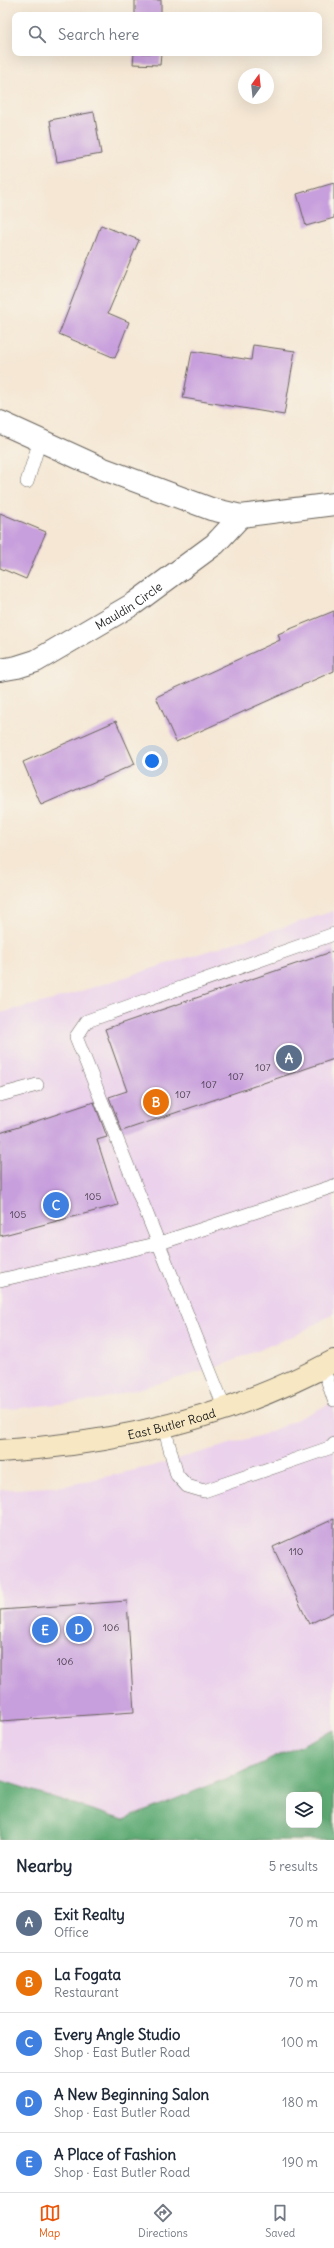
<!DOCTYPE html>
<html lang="en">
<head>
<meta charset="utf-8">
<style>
  :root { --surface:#fff; --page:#f6f6f7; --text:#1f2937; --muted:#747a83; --line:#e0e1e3; --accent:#ea580c }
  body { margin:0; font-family:Delius,sans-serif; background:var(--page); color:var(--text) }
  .controls { position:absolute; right:12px; bottom:12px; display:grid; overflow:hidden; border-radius:8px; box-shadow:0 4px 16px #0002 }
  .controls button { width:36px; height:36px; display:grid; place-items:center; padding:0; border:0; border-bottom:1px solid var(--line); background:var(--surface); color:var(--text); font:20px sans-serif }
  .compass { position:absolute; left:238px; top:68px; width:36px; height:36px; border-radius:50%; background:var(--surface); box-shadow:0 4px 16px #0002; rotate:15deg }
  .you { position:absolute; left:152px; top:761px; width:14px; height:14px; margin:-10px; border:3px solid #fff; border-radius:50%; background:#1a73e8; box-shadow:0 0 0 6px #1a73e833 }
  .badge { display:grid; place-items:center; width:26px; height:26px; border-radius:50%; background:var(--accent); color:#fff; font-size:13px; font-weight:700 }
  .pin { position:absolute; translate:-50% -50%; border:2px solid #fff; box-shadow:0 1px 4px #0006 }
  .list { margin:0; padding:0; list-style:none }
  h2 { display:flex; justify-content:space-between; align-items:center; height:52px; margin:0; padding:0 16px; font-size:17px }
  h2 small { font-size:13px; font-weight:400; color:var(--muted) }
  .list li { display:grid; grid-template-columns:26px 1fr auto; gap:12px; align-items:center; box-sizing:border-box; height:60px; padding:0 16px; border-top:1px solid var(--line) }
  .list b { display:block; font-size:15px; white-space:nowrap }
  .list p { margin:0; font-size:13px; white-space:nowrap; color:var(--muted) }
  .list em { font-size:13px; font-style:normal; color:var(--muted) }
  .icon { flex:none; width:22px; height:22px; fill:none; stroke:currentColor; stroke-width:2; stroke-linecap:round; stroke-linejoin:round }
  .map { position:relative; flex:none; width:334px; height:1840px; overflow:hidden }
  .search { position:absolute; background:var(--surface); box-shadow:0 4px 16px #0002; left:12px; right:12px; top:12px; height:44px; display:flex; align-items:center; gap:10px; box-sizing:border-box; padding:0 14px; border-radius:8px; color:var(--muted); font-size:15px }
  .sheet { height:352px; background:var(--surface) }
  nav { display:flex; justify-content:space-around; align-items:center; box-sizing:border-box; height:56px; border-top:1px solid var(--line); background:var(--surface); font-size:11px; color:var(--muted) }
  nav a { display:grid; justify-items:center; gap:2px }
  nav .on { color:var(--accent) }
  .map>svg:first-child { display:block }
  .built { fill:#ebd1ec }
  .forest { fill:#60ac76; stroke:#3e6449; fill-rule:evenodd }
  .building { fill:#c89fdd }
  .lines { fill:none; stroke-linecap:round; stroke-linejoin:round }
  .service-casing { stroke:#68635c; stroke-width:14 }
  .minor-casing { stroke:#68635c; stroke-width:24 }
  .secondary-casing { stroke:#68635c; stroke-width:24 }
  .service { stroke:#fff; stroke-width:13 }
  .minor { stroke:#fff; stroke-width:22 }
  .secondary { stroke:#f7e8c3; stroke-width:22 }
  .labels { text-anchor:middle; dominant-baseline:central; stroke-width:4; stroke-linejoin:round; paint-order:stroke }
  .number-label { font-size:10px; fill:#473d4c }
  .street-label { font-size:12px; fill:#1c1c1c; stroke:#f7f3e8 }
</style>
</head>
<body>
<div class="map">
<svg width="334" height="1840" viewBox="0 0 334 1840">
  <rect width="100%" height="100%" fill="#f7f3e8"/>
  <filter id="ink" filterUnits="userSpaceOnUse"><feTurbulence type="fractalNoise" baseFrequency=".025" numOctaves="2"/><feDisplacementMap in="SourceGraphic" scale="8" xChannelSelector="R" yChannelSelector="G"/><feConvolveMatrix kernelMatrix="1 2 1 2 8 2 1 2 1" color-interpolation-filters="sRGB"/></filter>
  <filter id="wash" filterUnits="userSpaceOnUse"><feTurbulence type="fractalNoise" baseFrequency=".012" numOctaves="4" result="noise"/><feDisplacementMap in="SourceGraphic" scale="16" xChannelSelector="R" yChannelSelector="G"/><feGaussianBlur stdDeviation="0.9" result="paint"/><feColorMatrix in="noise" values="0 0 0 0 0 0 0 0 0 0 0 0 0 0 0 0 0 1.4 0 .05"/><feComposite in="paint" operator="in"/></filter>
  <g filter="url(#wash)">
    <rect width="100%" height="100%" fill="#f5e7d4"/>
    <path class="built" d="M334,911V1313L300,1333L215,1368L97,1400L0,1410V1013L53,1000Z
      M334,1402V1730L243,1772L122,1820L0,1780V1490L65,1486L153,1466L265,1434Z"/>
    <path class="forest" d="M334,1730V1840H0V1780L123,1820L243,1772ZM289,1795H319V1825H289Z"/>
    <g id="blocks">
      <path class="building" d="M135,0H161V15H135Z
        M134,53H161L160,65L133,64Z
        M94,112L101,154L57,162L50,120Z
        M334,183V218L306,226L297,194Z
        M101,225L139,240L108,313L129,322L115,358L59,334Z
        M253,345L295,351L284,415L183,398L192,351L251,360Z
        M0,513L46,532L26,579L0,568Z
        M334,611V671L176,742L156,697L280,640L278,634Z
        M116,721L135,764L41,805L23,762Z
        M334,951V1059L122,1131L109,1097L127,1091L105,1029Z
        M94,1102L107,1137L97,1140L118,1205L0,1236V1133Z
        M334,1519V1612L309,1624L273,1547Z
        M127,1601L134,1712L0,1721V1610Z"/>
    </g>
  </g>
  <g filter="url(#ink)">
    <use href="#blocks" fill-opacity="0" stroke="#68635c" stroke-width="1"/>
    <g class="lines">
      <defs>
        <path id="service" d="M27,482L40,440
          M0,1095L37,1085
          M0,1280L160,1243L334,1186
          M323,1367L334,1400
          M225,1409L76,1037L87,1021L334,934
          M164,1427L177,1475L187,1486L204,1491L332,1447L334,1444"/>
        <g id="minor">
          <path d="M0,422L101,468L211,509L241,516L334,504"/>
          <path id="s1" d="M0,670L17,667L36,661L135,603L215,544L241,516"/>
        </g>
        <g id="secondary">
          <path id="s2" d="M0,1451C117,1444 230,1417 334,1361"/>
        </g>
      </defs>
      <use href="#service" class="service-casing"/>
      <use href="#minor" class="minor-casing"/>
      <use href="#secondary" class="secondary-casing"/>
      <use href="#service" class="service"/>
      <use href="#minor" class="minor"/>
      <use href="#secondary" class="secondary"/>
    </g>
  </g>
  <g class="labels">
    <g class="number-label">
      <text x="263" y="1067">107</text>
      <text x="236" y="1076">107</text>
      <text x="209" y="1084">107</text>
      <text x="183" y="1094">107</text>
      <text x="93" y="1196">105</text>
      <text x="18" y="1214">105</text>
      <text x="296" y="1551">110</text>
      <text x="111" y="1627">106</text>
      <text x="65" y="1661">106</text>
    </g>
    <g class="street-label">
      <text stroke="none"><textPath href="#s1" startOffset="145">Mauldin Circle</textPath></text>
      <text stroke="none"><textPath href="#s2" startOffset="174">East Butler Road</textPath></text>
    </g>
  </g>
</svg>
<div class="controls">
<button><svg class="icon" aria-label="layers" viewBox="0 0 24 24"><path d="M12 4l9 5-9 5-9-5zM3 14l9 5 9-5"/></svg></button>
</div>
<svg class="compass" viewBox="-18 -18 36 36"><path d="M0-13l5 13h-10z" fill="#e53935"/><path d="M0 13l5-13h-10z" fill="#747a83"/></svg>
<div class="you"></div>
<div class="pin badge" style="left:289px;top:1058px;background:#5c6f8a">A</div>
<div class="pin badge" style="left:156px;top:1102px;background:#e8710a">B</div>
<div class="pin badge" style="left:56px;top:1205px;background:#3f7fe0">C</div>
<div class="pin badge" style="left:79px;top:1629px;background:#3f7fe0">D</div>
<div class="pin badge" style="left:45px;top:1630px;background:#3f7fe0">E</div>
<div class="search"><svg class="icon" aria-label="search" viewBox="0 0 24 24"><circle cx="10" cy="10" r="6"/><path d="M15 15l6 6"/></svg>Search here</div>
</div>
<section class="sheet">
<h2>Nearby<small>5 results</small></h2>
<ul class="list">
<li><span class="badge" style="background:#5c6f8a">A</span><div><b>Exit Realty</b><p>Office</p></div><em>70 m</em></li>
<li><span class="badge" style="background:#e8710a">B</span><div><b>La Fogata</b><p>Restaurant</p></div><em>70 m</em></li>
<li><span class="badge" style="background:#3f7fe0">C</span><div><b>Every Angle Studio</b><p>Shop · East Butler Road</p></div><em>100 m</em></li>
<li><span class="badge" style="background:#3f7fe0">D</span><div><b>A New Beginning Salon</b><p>Shop · East Butler Road</p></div><em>180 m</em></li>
<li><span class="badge" style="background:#3f7fe0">E</span><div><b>A Place of Fashion</b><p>Shop · East Butler Road</p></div><em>190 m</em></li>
</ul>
</section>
<nav>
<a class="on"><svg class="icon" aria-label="map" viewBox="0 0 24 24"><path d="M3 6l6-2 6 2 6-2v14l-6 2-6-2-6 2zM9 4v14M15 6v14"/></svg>Map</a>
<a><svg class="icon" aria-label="directions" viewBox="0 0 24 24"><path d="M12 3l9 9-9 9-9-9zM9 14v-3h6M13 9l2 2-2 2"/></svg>Directions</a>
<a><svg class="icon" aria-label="saved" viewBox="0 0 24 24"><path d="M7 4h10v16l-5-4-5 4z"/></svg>Saved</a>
</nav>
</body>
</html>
